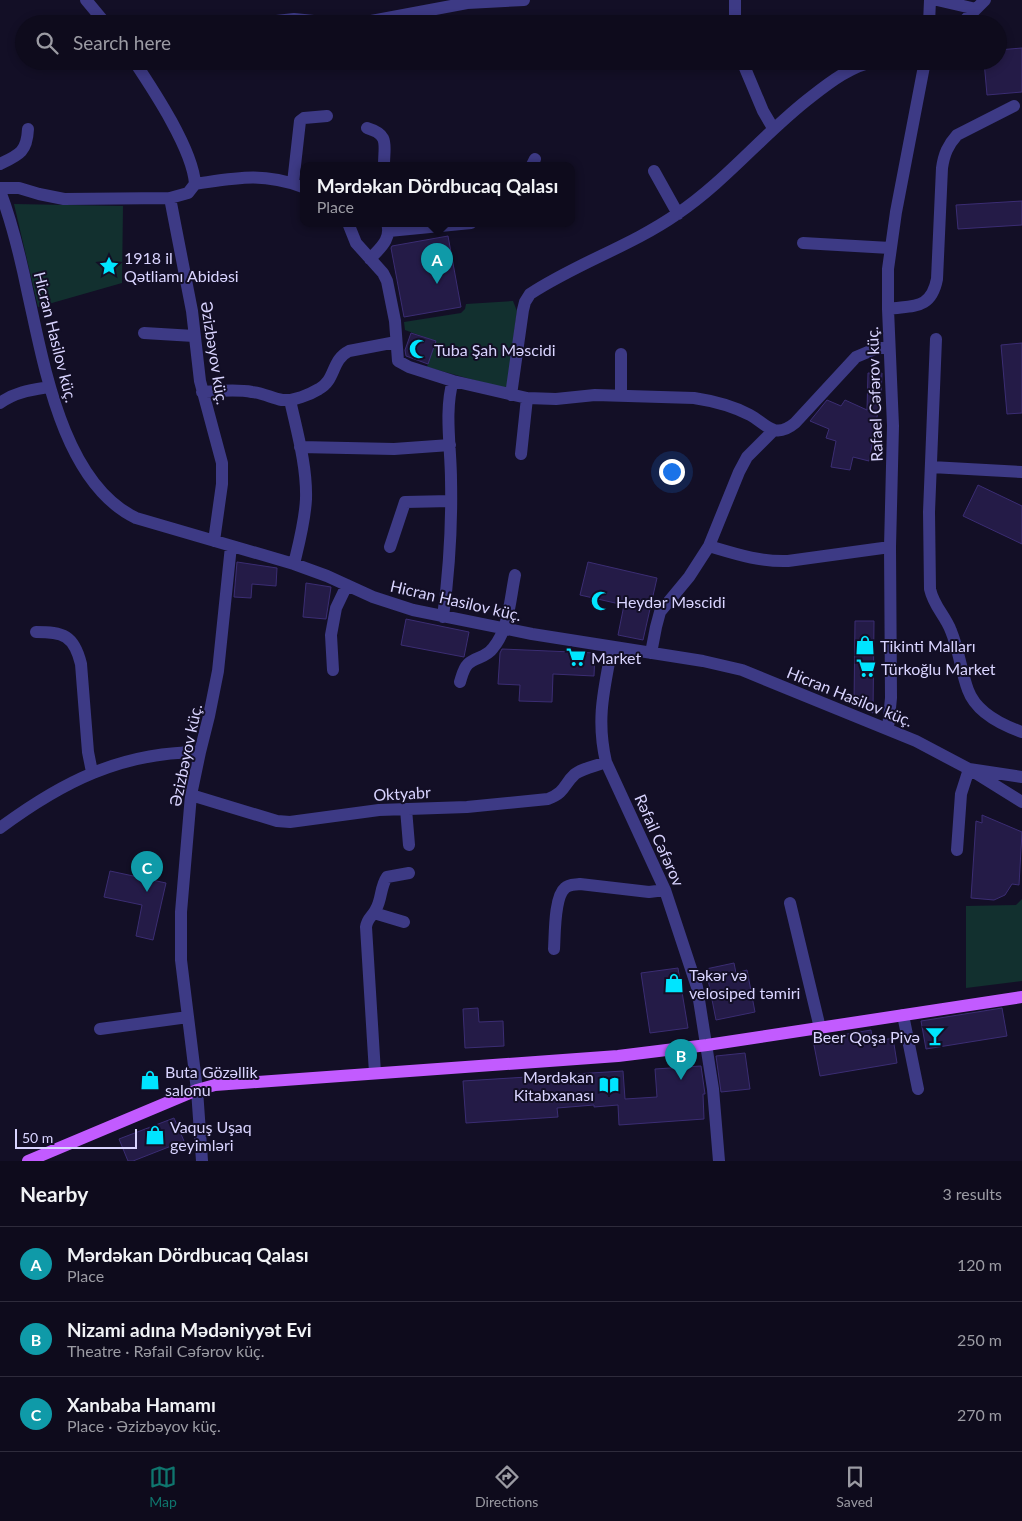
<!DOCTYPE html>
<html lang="en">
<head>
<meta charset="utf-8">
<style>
  :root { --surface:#0e0b1c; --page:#171425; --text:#f1f3f6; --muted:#9b9ba3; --line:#2e2b3b; --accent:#0f766e }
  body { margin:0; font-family:Lato,sans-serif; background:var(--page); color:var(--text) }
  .scale { position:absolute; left:15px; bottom:12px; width:122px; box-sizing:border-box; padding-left:5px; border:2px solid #d9d4ff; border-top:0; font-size:14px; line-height:18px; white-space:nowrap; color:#d9d4ff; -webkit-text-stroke:4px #130f26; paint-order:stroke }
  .you { position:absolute; left:671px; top:471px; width:18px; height:18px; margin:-12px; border:4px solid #fff; border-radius:50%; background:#1a73e8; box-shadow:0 0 0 8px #1a73e833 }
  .badge { display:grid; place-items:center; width:32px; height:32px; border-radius:50%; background:var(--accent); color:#fff; font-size:16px; font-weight:700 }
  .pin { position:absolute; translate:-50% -41px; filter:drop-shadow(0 1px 2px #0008) }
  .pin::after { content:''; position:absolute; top:26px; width:18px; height:15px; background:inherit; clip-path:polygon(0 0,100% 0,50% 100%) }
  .popup { position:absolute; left:300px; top:162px; width:275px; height:65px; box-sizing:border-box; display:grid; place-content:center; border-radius:10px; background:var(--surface); filter:drop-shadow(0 1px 4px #0005); font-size:16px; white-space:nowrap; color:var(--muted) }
  .popup b { font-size:19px; color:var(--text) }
  .popup::after { content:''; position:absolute; left:50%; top:100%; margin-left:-10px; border:10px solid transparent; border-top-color:var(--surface) }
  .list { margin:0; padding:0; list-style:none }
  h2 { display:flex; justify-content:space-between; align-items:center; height:65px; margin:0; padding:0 20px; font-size:21px }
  h2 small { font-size:16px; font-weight:400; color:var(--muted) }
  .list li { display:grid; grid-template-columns:32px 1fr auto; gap:15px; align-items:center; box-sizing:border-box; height:75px; padding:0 20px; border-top:1px solid var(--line) }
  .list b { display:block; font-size:19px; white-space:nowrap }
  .list p { margin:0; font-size:16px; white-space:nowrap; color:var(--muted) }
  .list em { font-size:16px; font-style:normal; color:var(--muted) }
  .icon { flex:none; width:28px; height:28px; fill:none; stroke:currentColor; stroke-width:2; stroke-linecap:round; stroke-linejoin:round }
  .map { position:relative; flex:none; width:1022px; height:1161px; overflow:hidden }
  .search { position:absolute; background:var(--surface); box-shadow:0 2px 8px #0003; left:15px; right:15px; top:15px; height:55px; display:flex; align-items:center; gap:12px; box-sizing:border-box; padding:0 18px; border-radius:28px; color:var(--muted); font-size:19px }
  .sheet { height:290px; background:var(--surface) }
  nav { display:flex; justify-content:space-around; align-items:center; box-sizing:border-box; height:70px; border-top:1px solid var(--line); background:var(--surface); font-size:14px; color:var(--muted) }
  nav a { display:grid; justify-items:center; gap:2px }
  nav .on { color:var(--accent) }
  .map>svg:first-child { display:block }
  .green { fill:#12302f }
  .building { fill:#241b47; stroke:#3b2d73 }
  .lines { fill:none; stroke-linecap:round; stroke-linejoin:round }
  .minor { stroke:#3d3a85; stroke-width:12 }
  .major { stroke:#c25bff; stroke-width:12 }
  .labels { text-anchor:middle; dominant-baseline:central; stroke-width:4; stroke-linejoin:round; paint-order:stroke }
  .poi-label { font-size:16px; fill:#d9d4ff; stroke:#130f26; text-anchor:start }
  .street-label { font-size:16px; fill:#d9d4ff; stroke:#130f26 }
</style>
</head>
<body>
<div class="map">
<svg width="1022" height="1161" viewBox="0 0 1022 1161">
  <rect width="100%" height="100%" fill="#130f26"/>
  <path class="green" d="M14,204L123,206L122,283L38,307Z
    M513,301L517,311L507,387H499L427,367L435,341L405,330L404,322L461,313L465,309L466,304Z
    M1022,899V981L966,988V906L1016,905Z"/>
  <path class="building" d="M1022,48V92L987,95L984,61H998V50Z
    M1022,201V225L958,229L956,205Z
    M448,236L461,307L404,317L391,248L392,246Z
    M411,333L436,341L428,364L406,356L405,350Z
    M1022,343V413L1007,414L1001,345Z
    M868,373H882L881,395L869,461L853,457L850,470L831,467L836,441L826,438L829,429L810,421L827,400L841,406L845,400L867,410Z
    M978,485L1022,506V544L963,516Z
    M237,562L277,568L276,586L252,584L251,598L234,597Z
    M588,562L657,578L643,640L618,635L624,605L580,595Z
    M306,583L331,587L326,619L303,617Z
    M406,619L469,632L464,657L401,645Z
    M855,621H874L873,713L854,704Z
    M502,649L595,653L594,676L553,674L552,702L519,701L520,685L498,684L500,653Z
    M982,815L1022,832L1019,885L1012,884L1005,895L994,900L971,898L976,821L982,823Z
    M110,871L166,883L153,940L136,936L142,905L104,897Z
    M734,963L736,973L747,970L755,1012L716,1020L706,969Z
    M678,968L688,1028L650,1033L641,973Z
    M478,1008L479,1022L503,1021L504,1046L465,1048L463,1009Z
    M1002,1008L1007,1036L926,1049L921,1021Z
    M871,1030L873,1042L893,1038L897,1063L820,1076L813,1040Z
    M745,1053L750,1089L721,1092L716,1056Z
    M701,1066L705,1094H703L704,1119L619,1125L618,1105L594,1107V1105L557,1108L558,1117L466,1123L463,1081L623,1071L625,1099L657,1097L655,1069Z
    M174,1118L184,1141L133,1161H128L119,1139Z"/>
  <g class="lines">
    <path class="minor" d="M86,0L106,24
      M937,0L976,9
      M250,24L294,19L343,24
      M346,24L366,22L467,3L524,0
      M735,24V0
      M929,24L930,0
      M961,24L985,0
      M134,61C154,91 193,150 195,184
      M742,61L763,111L773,128
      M367,128C390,135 384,144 384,165
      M0,164C19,155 27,152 28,129
      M532,165L535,159
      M654,171L678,214
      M293,183L300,121L304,118L327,116
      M0,188H19L39,194L64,199L170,198L188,193L195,184C237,178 261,172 303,187
      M0,191C13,225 21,260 28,294C44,365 63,483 136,518L294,564L327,576L373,597L413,610L532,634L703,661L742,670L916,741L969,769L1022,802
      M170,198L192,311L200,381L222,463V484L214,541
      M348,223L356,243L383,273L387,281L395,321L398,361L409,367L453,381L527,398L556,399L595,395L694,398C714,401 733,406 750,415C758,419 765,427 774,430C782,432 789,428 795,423L856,357L875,349L889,346
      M389,231L471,223
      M803,243L890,248
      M370,259C380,248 392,239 387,223
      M888,309C913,305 931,310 937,279L942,168C944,154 948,145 957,135L1014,106
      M144,333L194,336
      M936,339L929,512L930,589C934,607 945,615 951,631C959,650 961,671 968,690C976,712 1002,725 1022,732
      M621,354V396
      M202,392C219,391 236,389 252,392C263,393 272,398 282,400C294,401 309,395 319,389C336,380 331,360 349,351L396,342
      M511,395L523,310L525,302L530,294C577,263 631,246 677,214C726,181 764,133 811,97C830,82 852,65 877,61
      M290,400C297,432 307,466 306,499C305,521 299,543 294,564
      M0,403C15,392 31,390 49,387
      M300,447L394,449L450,445
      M521,454L527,398
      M931,467L1022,472
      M709,546C736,554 760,562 788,561L890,547
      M390,547L405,502L451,501
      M443,617C449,572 452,525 451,480C451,449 444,410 453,381
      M36,632C63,632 74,635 81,664L88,752L92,772
      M612,647C604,690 596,719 606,762L665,890L697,987L713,1089L719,1161
      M651,653L656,627L660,612L689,577L709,546L739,472L747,457L774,430
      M333,670L331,635L336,608L347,585
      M460,682C462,676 463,669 468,664C475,657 486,658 493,648C509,629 510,599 515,575
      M888,728L891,698L890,547L893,426L888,309V269L896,212L925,61
      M191,795L277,821L290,822L379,810L467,807L548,799C566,792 563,785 575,774C583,768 596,766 606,762
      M406,809L409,845
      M0,828C62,782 121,752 200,752
      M957,850L961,794L969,769L1022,777
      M790,903L820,1028
      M374,913L404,922
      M554,949C555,935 554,897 565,888C569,884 575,885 580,884L649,892L665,890
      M903,1015L918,1089
      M100,1029L188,1017
      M375,1073L366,927C367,918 373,916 376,909C382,899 380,887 387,877L409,873
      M202,1161L197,1090L181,960V912L191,795L200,752L209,716L218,671L231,546"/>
    <path class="major" d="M28,1161L197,1090L215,1085L618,1056L707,1045L1022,997"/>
  </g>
  <defs>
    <symbol id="sight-bare" viewBox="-9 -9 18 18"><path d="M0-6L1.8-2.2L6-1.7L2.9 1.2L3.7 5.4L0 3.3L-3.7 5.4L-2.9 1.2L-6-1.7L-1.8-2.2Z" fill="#00e5ff" stroke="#130f26" stroke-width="2.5" paint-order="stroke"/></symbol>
    <symbol id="mosque-bare" viewBox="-9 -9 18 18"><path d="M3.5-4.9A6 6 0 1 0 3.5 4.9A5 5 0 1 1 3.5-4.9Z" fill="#00e5ff" stroke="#130f26" stroke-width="2.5" paint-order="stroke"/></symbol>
    <symbol id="shop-bare" viewBox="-9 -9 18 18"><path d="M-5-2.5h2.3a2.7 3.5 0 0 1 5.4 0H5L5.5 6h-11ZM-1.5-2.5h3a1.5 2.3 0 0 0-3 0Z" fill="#00e5ff" stroke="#130f26" stroke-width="2.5" paint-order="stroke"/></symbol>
    <symbol id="supermarket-bare" viewBox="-9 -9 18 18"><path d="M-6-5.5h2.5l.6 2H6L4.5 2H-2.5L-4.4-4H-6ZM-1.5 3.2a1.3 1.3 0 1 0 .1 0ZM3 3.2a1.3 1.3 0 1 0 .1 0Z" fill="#00e5ff" stroke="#130f26" stroke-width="2.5" paint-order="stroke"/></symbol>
    <symbol id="bar-bare" viewBox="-9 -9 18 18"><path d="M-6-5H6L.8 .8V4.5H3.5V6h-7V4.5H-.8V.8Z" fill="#00e5ff" stroke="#130f26" stroke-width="2.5" paint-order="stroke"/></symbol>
    <symbol id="library-bare" viewBox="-9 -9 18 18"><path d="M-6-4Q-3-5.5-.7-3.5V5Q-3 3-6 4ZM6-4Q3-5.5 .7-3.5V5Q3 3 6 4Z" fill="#00e5ff" stroke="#130f26" stroke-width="2.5" paint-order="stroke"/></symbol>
  </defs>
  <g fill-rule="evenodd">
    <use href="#sight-bare" x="95" y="252" width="28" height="28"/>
    <use href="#mosque-bare" x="405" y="335" width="28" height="28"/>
    <use href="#mosque-bare" x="587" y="587" width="28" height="28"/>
    <use href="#shop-bare" x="851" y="631" width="28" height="28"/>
    <use href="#supermarket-bare" x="562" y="643" width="28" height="28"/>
    <use href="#supermarket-bare" x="852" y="654" width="28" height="28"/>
    <use href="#shop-bare" x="660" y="969" width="28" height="28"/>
    <use href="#bar-bare" x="921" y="1022" width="28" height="28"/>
    <use href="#shop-bare" x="136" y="1066" width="28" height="28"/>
    <use href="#library-bare" x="595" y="1071" width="28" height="28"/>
    <use href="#shop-bare" x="141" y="1121" width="28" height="28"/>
  </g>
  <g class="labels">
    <g class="poi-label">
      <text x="124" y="257">1918 il<tspan x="124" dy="18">Qətliamı Abidəsi</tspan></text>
      <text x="434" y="349">Tuba Şah Məscidi</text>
      <text x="616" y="601">Heydər Məscidi</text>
      <text x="880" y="645">Tikinti Malları</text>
      <text x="591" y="657">Market</text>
      <text x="881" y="668">Türkoğlu Market</text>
      <text x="689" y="974">Təkər və<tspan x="689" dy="18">velosiped təmiri</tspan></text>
      <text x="920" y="1036" text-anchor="end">Beer Qoşa Pivə</text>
      <text x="165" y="1071">Buta Gözəllik<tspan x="165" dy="18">salonu</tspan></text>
      <text x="594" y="1076" text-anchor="end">Mərdəkan<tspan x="594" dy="18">Kitabxanası</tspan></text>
      <text x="170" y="1126">Vaquş Uşaq<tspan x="170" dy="18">geyimləri</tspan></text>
    </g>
    <g class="street-label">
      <text transform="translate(56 337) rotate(76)">Hicran Hasilov küç.</text>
      <text transform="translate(215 353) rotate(81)">Əzizbəyov küç.</text>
      <text transform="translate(874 394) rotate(-92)">Rafael Cəfərov küç.</text>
      <text transform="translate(456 600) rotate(13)">Hicran Hasilov küç.</text>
      <text transform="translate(850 696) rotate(22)">Hicran Hasilov küç.</text>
      <text transform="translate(185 755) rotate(-78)">Əzizbəyov küç.</text>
      <text transform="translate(402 793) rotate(-3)">Oktyabr</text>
      <text transform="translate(660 840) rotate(66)">Rəfail Cəfərov</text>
    </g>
  </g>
</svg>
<div class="scale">50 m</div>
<div class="you"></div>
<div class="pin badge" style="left:437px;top:284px;background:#0f9aa8">A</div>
<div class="popup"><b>Mərdəkan Dördbucaq Qalası</b>Place</div>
<div class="pin badge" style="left:681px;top:1080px;background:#0f9aa8">B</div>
<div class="pin badge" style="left:147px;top:892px;background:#0f9aa8">C</div>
<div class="search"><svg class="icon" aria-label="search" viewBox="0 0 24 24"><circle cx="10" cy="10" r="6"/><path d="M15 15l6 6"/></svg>Search here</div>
</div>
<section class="sheet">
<h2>Nearby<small>3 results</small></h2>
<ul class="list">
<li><span class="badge" style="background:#0f9aa8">A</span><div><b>Mərdəkan Dördbucaq Qalası</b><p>Place</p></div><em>120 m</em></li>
<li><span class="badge" style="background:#0f9aa8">B</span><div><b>Nizami adına Mədəniyyət Evi</b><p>Theatre · Rəfail Cəfərov küç.</p></div><em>250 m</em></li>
<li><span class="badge" style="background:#0f9aa8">C</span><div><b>Xanbaba Hamamı</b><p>Place · Əzizbəyov küç.</p></div><em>270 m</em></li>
</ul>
</section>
<nav>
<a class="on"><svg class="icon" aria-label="map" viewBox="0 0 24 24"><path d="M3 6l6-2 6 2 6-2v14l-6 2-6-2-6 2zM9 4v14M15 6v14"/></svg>Map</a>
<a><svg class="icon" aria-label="directions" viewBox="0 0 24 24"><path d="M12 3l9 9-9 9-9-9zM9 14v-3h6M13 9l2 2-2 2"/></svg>Directions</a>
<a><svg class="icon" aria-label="saved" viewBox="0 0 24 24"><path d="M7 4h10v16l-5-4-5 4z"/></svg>Saved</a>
</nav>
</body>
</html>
